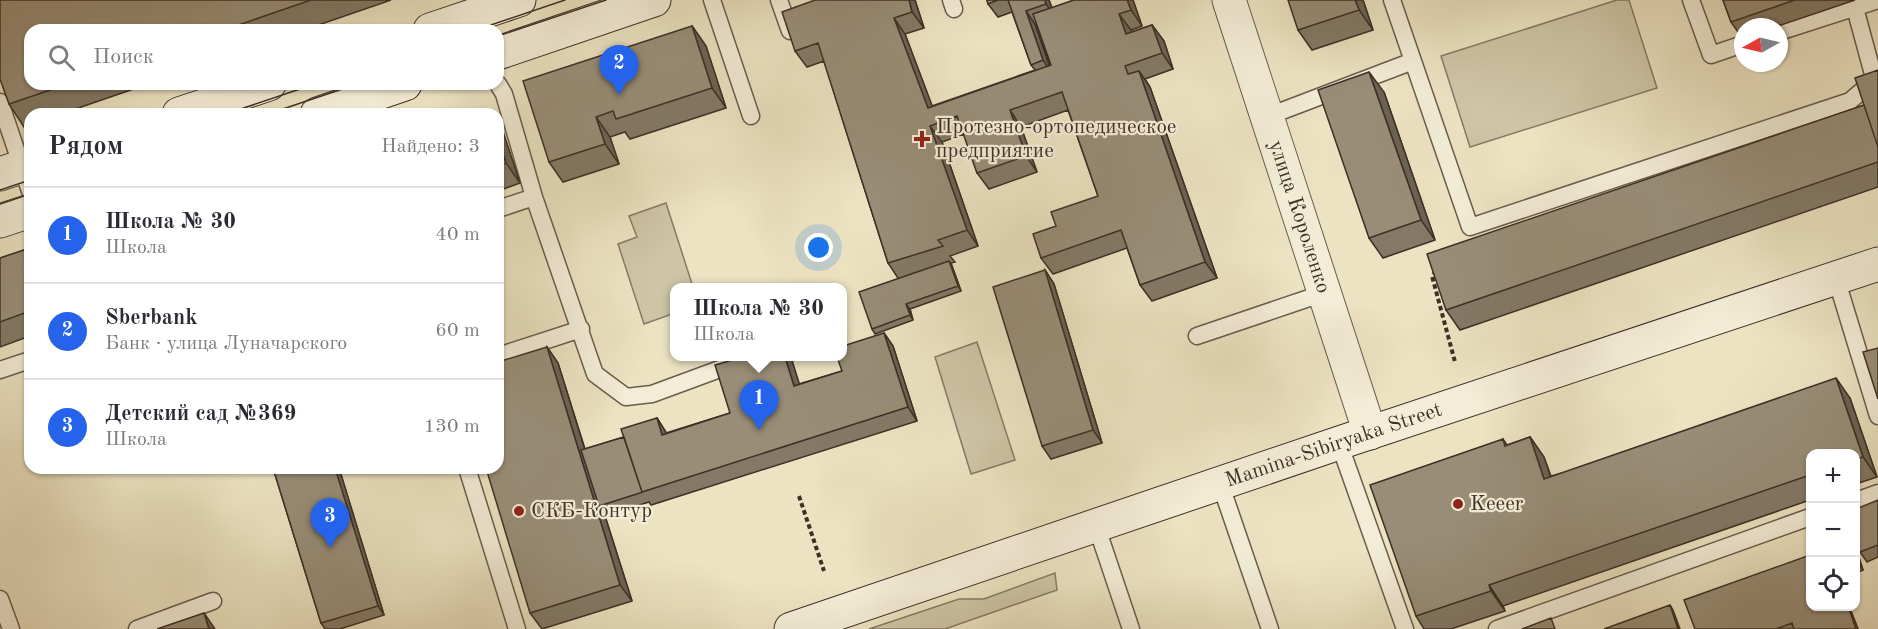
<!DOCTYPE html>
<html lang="ru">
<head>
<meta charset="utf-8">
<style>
  :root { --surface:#fff; --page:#f7f7f7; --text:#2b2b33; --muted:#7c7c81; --line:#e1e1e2; --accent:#2563eb }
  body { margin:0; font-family:"Old Standard TT",serif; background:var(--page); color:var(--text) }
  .controls { position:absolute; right:18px; bottom:18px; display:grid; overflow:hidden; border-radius:12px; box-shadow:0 2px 4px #0004 }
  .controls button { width:54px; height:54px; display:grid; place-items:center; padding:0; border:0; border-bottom:2px solid var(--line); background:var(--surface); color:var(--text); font:30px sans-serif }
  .compass { position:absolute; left:1734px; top:18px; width:54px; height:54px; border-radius:50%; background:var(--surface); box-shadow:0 2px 4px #0004; rotate:262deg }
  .you { position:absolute; left:819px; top:248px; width:21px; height:21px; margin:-15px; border:4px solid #fff; border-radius:50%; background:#1a73e8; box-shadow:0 0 0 9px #1a73e833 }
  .badge { display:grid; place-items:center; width:39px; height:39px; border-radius:50%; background:var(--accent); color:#fff; font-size:20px; font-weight:700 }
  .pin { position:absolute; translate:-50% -50px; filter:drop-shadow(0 2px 3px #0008) }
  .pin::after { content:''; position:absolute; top:32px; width:21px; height:18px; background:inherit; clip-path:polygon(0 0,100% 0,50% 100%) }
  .popup { position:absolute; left:670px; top:283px; width:177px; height:78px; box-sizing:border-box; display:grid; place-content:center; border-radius:12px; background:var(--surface); filter:drop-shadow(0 2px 4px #0005); font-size:20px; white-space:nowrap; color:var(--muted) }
  .popup b { font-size:22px; color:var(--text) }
  .popup::after { content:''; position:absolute; left:50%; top:100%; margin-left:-12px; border:12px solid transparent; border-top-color:var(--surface) }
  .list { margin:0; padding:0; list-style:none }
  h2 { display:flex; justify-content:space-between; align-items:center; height:78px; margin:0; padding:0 24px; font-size:26px }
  h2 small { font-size:20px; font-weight:400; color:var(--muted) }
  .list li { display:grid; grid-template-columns:39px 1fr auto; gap:18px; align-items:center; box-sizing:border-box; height:96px; padding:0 24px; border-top:2px solid var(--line) }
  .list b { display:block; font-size:22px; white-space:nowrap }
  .list p { margin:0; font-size:20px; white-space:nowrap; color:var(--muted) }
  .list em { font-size:20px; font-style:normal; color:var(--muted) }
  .icon { flex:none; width:33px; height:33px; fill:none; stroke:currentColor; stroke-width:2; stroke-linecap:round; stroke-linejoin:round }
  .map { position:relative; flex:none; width:1878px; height:629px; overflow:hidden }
  .search { position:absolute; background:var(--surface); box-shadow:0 2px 4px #0004; left:24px; top:24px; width:480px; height:66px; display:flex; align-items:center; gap:15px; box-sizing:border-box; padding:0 21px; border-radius:18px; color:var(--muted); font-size:22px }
  .panel { position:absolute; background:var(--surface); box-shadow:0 2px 4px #0004; left:24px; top:108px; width:480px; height:366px; border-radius:18px }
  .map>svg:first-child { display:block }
  .green { fill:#cec5a7; stroke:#867a66; stroke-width:1.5 }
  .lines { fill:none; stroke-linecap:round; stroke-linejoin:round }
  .lane-casing { stroke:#695d4d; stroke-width:19 }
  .street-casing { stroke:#695d4d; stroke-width:35 }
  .secondary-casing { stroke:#3d3026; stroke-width:35 }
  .path { stroke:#3d3026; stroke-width:4; stroke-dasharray:4.5 3; stroke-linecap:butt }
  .lane { stroke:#f3edd7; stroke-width:16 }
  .street { stroke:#f3edd7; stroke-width:33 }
  .secondary { stroke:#f3edd7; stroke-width:33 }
  .tram { stroke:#3d3026; stroke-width:1.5 }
  .wall { fill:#837966; stroke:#3d3026; stroke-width:1.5; fill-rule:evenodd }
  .shaded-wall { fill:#6a6353; stroke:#3d3026; stroke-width:1.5 }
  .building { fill:#988d77; stroke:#3d3026; stroke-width:1.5 }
  .poi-dot { fill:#8f2418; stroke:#f3edd7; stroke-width:2 }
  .labels { text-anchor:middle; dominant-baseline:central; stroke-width:4.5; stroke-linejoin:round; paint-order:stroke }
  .poi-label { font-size:21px; fill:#3d3026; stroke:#f3edd7; text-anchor:start }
  .street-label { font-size:21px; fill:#3d3026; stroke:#f3edd7 }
</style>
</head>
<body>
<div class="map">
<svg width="1878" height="629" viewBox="0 0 1878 629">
  <rect width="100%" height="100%" fill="#ece3c2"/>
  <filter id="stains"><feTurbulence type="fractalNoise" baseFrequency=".00333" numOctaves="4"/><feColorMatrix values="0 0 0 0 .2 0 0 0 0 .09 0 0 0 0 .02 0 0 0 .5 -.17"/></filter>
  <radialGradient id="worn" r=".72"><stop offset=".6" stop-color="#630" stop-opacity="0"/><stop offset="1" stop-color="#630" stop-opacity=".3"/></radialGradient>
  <path class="green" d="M1617,0H1629L1657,88L1470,147L1441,56Z
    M666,203L693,287L675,288V313L644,324L618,244L637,237L629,216Z
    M977,342L1015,460L971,474L935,357Z
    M1055,573L1057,590L945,629H869L959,599H984Z"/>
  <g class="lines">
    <defs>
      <path id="lane" d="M712,0L751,116
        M779,0L790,31
        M951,0L954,9
        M1392,0L1470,227L1850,101L1878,77
        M1691,0L1711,55L1743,44
        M1855,8L1874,78
        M1779,32L1878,0
        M498,84L504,94L534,197L595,374L626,397L652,394L755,356
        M0,102L30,191
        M1266,117L1413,61
        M498,209L534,197
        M1836,278L1878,416
        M1197,336L1324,293
        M498,356L581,329
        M0,370L30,360
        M1339,443L1405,629
        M467,468L517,629
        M1220,483L1270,629
        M1856,501L1878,493
        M1096,525L1131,629
        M0,599L11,629
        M137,629L213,601
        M1497,629L1810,517"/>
      <g id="street">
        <path id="s1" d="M1229,0L1370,433"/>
      </g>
      <g id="secondary">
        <path d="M430,30L519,0"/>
        <path d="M498,53L654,0"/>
        <path d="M179,114L269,84"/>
        <path d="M317,114L405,84"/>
        <path d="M0,174L30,164"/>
        <path d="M0,221L30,211"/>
        <path id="s2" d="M791,629L1339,443L1878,264"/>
      </g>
    </defs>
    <use href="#lane" class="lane-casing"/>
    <use href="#street" class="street-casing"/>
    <use href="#secondary" class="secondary-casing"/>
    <path class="path" d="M1436,271L1432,276L1455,362
      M799,496L824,571"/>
    <use href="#lane" class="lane"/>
    <use href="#street" class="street"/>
    <use href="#secondary" class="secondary"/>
    <path class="tram" d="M476,30L565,0
      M498,36L606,0
      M226,114L315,84
      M268,114L357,84
      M0,190L30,180
      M0,204L30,194"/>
  </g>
  <path class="wall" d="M0,0H391L304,30H30V84H148L61,114H30V125L24,127L9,104Z
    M915,0L924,28L905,34L932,106L1035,70L1031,65L1012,12L998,17L988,4L987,0H1049L1052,8L1074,0H1133L1142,26L1131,30V32L1152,25L1164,41L1173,69L1145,79L1150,87L1217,278L1152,301L1140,285L1127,248L1053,274L1041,258L1056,226L1098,196L1068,110L1021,127L1037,172L989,189L977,173L964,134L942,142L978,246L950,256L955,262L951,263L961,291L910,309L913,320L875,334L872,329L898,278L888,263L824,61L807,67L795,51ZM1035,24H1036L1051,65H1050Z
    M1363,0L1373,30L1312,50L1298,30Z
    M1723,0H1855L1775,27H1743V38H1742L1731,22Z
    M692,26L706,46L726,108L630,139L625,132L610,137L619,164L563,182L549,162Z
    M1878,70V187L1460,330L1446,310L1864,105Z
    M1384,92L1435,240L1383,258L1369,238Z
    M498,124L502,129L520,183L498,191Z
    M30,248V336L0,347V258Z
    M1045,270L1054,284L1102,443L1051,459L1042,446Z
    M884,333L893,346L917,421L651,505L649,502L605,516L632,601L542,629L530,613L547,347L558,363L585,449L624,437L657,418L666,433L730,413L743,357H790L799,384L842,371Z
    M1850,398L1877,477L1856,484V453H1810V500L1503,606L1505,611L1451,629H1424L1416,616L1503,439L1507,445L1530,437L1544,457L1551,476Z
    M273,468H339L384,615L340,629H325L321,623Z
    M1878,500V557L1867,562L1860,552Z
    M1856,549L1863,570L1856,573Z
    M1810,606H1849L1858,629H1695Z"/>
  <path class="shaded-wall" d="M909,0H915L924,28L912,12Z
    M1045,0H1049L1055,17L1046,4Z
    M1127,0H1133L1142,26L1131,10Z
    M1355,0H1363L1373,30L1359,10Z
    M1026,11L1035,24L1052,74L1043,60Z
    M1119,14L1131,30L1138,50L1126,34Z
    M894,18L905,34L939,124L928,108Z
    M1152,25L1164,41L1173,69L1162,53Z
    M692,26L706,46L726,108L712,88Z
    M1139,71L1150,87L1217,278L1205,262Z
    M1369,72L1384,92L1435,240L1421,220Z
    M1010,110L1021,127L1037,172L1026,156Z
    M596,117L610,137L619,164L605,144Z
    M498,124L502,129L520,183L506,163L498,139Z
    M930,126L942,142L978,246L967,230Z
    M949,261L952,266L961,291L958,286Z
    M1045,270L1054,284L1102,443L1093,430Z
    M906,304L910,309L913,320L910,315Z
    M884,333L893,346L917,421L908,407Z
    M547,347L558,363L602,505L599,506L605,516L632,601L620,585Z
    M785,357H791L804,399L794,386Z
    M1836,378L1850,398L1877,477L1863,457Z
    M657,418L666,432L671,448L662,435Z
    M1530,437L1544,457L1558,499L1544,479Z
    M335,468H339L384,615L378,606Z
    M1856,549L1863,570L1860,565L1856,554Z
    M1489,585L1503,606L1505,611L1491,591Z
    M1670,605L1673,610L1680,629H1678Z
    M1848,606H1849L1858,629H1856Z
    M204,613L215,629H209Z"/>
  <path class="building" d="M0,0H311L224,30H30V84H68L9,104L0,79Z
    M815,0H909L912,12L894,18L928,108L1051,65L1033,14L1074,0H1127L1131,10L1119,14L1126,34L1152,25L1162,53L1125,66L1128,74L1139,71L1205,262L1140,285L1121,230L1041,258L1033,234L1056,226L1051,212L1098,196L1062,92L1010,110L1026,156L977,173L957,116L930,126L967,230L938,240L943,246L888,263L818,43L795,51L782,12Z
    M987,0H998L988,4Z
    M1008,0H1045L1046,4L1026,11L1043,60L1031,65Z
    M1288,0H1355L1359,10L1298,30Z
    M1723,0H1795L1731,22Z
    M692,26L712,88L616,119L613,111L596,117L605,144L549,162L523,81Z
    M1878,70V147L1855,78Z
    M1369,72L1421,220L1369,238L1318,90Z
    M1864,105L1878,147V162L1446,310L1427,254Z
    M488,109L489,114H473Z
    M498,139L506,163L498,166Z
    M30,248V311L0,322V258Z
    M949,261L958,286L906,304L910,315L872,329L859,292Z
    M1045,270L1093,430L1042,446L993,287Z
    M884,333L908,407L642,492L621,429L657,418L662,435L730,413L715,365L743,357H785L794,386L842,371L837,357H843V346Z
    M547,347L620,585L530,613L486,468H498V362Z
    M1878,348V399L1863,352Z
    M1836,378L1863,457L1856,459V453H1810V475L1489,585L1491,591L1416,616L1370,485L1503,439L1505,446L1530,437L1544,479Z
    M624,437L642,492H643L599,506L581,450Z
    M273,468H335L378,606L321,623Z
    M1878,500V545L1860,552L1856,540V509Z
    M1856,554L1860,565L1856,567Z
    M1810,555V606H1848L1856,629H1794L1792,623L1776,629H1695L1684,600Z
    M1670,605L1678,629H1604Z
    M204,613L209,629H157Z
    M1551,618L1555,629H1522Z"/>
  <g class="poi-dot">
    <path d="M919 130h6v6h6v6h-6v6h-6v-6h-6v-6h6z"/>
    <circle cx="1458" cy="504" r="6"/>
    <circle cx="519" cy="511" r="6"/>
  </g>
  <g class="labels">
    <g class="poi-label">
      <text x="936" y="127">Протезно-ортопедическое<tspan x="936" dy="24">предприятие</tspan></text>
      <text x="1470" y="504">Keeer</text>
      <text x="531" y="511">СКБ-Контур</text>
    </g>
    <g class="street-label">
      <text stroke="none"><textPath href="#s1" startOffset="228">улица Короленко</textPath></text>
      <text stroke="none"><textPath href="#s2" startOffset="573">Mamina-Sibiryaka Street</textPath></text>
    </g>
  </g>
  <rect width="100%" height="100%" filter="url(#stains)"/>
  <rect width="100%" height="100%" fill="url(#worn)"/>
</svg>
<div class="controls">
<button>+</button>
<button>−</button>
<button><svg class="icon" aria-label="locate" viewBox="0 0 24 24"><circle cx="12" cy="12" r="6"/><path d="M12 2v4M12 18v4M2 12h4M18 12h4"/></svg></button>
</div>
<svg class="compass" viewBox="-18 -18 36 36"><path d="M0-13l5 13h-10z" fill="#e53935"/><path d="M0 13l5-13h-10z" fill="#7c7c81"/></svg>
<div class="you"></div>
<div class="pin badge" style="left:759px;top:430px">1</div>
<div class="popup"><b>Школа № 30</b>Школа</div>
<div class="pin badge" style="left:619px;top:95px">2</div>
<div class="pin badge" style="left:330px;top:548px">3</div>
<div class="search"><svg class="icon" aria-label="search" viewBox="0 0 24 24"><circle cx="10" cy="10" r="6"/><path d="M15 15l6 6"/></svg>Поиск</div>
<section class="panel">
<h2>Рядом<small>Найдено: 3</small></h2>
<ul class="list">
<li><span class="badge">1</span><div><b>Школа № 30</b><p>Школа</p></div><em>40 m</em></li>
<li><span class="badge">2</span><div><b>Sberbank</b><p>Банк · улица Луначарского</p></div><em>60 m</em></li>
<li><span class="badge">3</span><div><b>Детский сад №369</b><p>Школа</p></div><em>130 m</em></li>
</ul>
</section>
</div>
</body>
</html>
